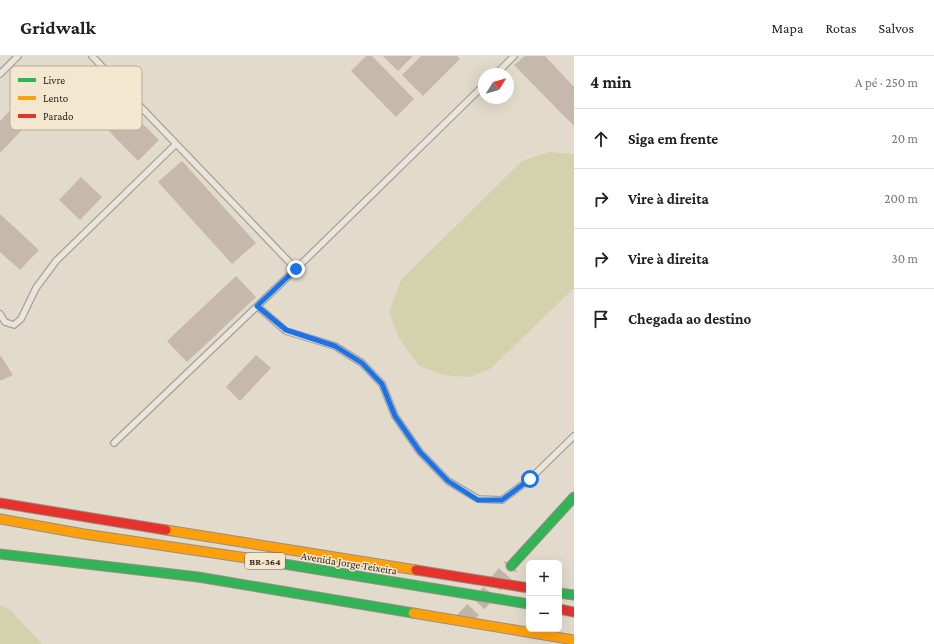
<!DOCTYPE html>
<html lang="pt">
<head>
<meta charset="utf-8">
<style>
  :root { --surface:#fff; --page:#f2f2f2; --text:#222; --muted:#767676; --line:#e0e0e0 }
  body { margin:0; font-family:"Crimson Pro",serif; background:var(--page); color:var(--text) }
  .controls { position:absolute; right:12px; bottom:12px; display:grid; overflow:hidden; border-radius:6px; box-shadow:0 4px 16px #0002 }
  .controls button { width:36px; height:36px; display:grid; place-items:center; padding:0; border:0; border-bottom:1px solid var(--line); background:var(--surface); color:var(--text); font:20px sans-serif }
  .compass { position:absolute; left:478px; top:12px; width:36px; height:36px; border-radius:50%; background:var(--surface); box-shadow:0 4px 16px #0002; rotate:53deg }
  .stop { position:absolute; width:12px; height:12px; margin:-9px; border:3px solid #1a73e8; border-radius:50%; background:#fff }
  .stop.end { background:#1a73e8; border-color:#fff; box-shadow:0 1px 4px #0008 }
  .list { margin:0; padding:0; list-style:none }
  h2 { display:flex; justify-content:space-between; align-items:center; height:52px; margin:0; padding:0 16px; font-size:17px }
  h2 small { font-size:13px; font-weight:400; color:var(--muted) }
  .list li { display:grid; grid-template-columns:26px 1fr auto; gap:12px; align-items:center; box-sizing:border-box; height:60px; padding:0 16px; border-top:1px solid var(--line) }
  .list b { display:block; font-size:15px; white-space:nowrap }
  .list em { font-size:13px; font-style:normal; color:var(--muted) }
  .icon { flex:none; width:22px; height:22px; fill:none; stroke:currentColor; stroke-width:2; stroke-linecap:round; stroke-linejoin:round }
  .map { position:relative; flex:none; width:574px; height:588px; overflow:hidden }
  header { display:flex; align-items:center; gap:24px; box-sizing:border-box; height:56px; padding:0 20px; background:var(--surface); border-bottom:1px solid var(--line) }
  header strong { font-size:19px }
  nav { display:flex; gap:22px; margin-inline-start:auto; font-size:14px }
  main { display:flex }
  aside { flex:1; background:var(--surface) }
  .map>svg:first-child { display:block }
  .green { fill:#d4d1ad }
  .building { fill:#c6b8ab }
  .lines { fill:none; stroke-linecap:round; stroke-linejoin:round }
  .secondary-tunnel { stroke:#bfb6a7; stroke-width:16; stroke-dasharray:16 8; stroke-linecap:butt }
  .lane-casing { stroke:#a79f94; stroke-width:8 }
  .fast-casing { stroke:#978f84; stroke-width:11 }
  .slow-casing { stroke:#978f84; stroke-width:11 }
  .jam-casing { stroke:#978f84; stroke-width:11 }
  .lane { stroke:#eae5dc; stroke-width:5.5 }
  .fast { stroke:#30b455; stroke-width:9 }
  .slow { stroke:#ff9f0a; stroke-width:9 }
  .jam { stroke:#e5322d; stroke-width:9 }
  .route { stroke:#1a73e8; stroke-width:5 }
  .labels { text-anchor:middle; dominant-baseline:central; stroke-width:3; stroke-linejoin:round; paint-order:stroke }
  .shield { fill:#f4e7d0; stroke:#6e6153; stroke-width:1 }
  .shield-label { font-size:10px; font-weight:bold; fill:#35271d }
  .street-label { font-size:11px; fill:#35271d; stroke:#f4e7d0 }
  .key { fill:#f4e7d0; stroke:#bbad9a; stroke-width:1 }
  .key-label { font-size:11px; fill:#35271d }
</style>
</head>
<body>
<header>
<strong>Gridwalk</strong>
<nav><a>Mapa</a><a>Rotas</a><a>Salvos</a></nav>
</header>
<main>
<div class="map">
<svg width="574" height="588" viewBox="0 0 574 588">
  <rect width="100%" height="100%" fill="#e2daca"/>
  <path class="green" d="M549,96L574,98V232L490,313L469,321L443,319L419,310L399,282L389,256L401,224L522,105Z
    M0,549L10,554L42,588H0Z"/>
  <path class="building" d="M366,0H372L414,43L396,61L351,15Z
    M383,0H413L398,15Z
    M421,0H457L460,3L423,40L402,19Z
    M525,0H545L574,31V70L514,9Z
    M47,16L62,32L0,97V65Z
    M129,54L159,84L138,105L108,74Z
    M182,105L256,187L232,208L158,126Z
    M81,121L102,141L80,164L59,144Z
    M0,158L39,194L20,214L0,196Z
    M236,220L256,241L187,306L167,285Z
    M256,299L271,312L240,345L226,331Z
    M0,300H1L13,319L0,325Z"/>
  <g class="lines">
    <path class="secondary-tunnel" d="M462,565L486,540L511,510"/>
    <defs>
      <path id="lane" d="M92,0L296,213L484,29
        M0,18L18,0
        M496,18L514,0
        M257,250L286,275L335,290L362,307L382,328L395,360L420,396L448,425L478,443L502,444L530,423L574,380
        M0,258L5,266L14,269L21,263L36,232L56,205L176,88
        M114,387L296,213"/>
      <path id="fast" d="M0,498L198,521L413,557
        M247,502L529,548
        M511,510L574,441
        M559,537L574,539"/>
      <path id="slow" d="M0,463L84,478L247,502
        M166,474L416,514
        M413,557L574,584"/>
      <path id="jam" d="M0,447L166,474
        M416,514L529,532
        M559,553L574,556"/>
    </defs>
    <use href="#lane" class="lane-casing"/>
    <use href="#fast" class="fast-casing"/>
    <use href="#slow" class="slow-casing"/>
    <use href="#jam" class="jam-casing"/>
    <use href="#lane" class="lane"/>
    <use href="#fast" class="fast"/>
    <use href="#slow" class="slow"/>
    <use href="#jam" class="jam"/>
  </g>
  <g class="lines">
    <path class="route" d="M296,213L257,250L286,274L335,290L362,307L382,328L395,360L420,396L448,425L478,444H502L530,423"/>
  </g>
  <g class="labels">
    <rect class="shield" x="245" y="497" width="40" height="16" rx="3"/>
    <g class="shield-label">
      <text x="265" y="505">BR-364</text>
    </g>
    <g class="street-label">
      <text transform="translate(349 507) rotate(9)">Avenida Jorge Teixeira</text>
    </g>
  </g>
  <rect x="10" y="10" width="132" height="64" rx="6" class="key"/>
  <rect x="18" y="22" width="18" height="4" fill="#30b455"/>
  <rect x="18" y="40" width="18" height="4" fill="#ff9f0a"/>
  <rect x="18" y="58" width="18" height="4" fill="#e5322d"/>
  <g class="key-label">
    <text x="43" y="28">Livre</text>
    <text x="43" y="46">Lento</text>
    <text x="43" y="64">Parado</text>
  </g>
</svg>
<div class="controls">
<button>+</button>
<button>−</button>
</div>
<svg class="compass" viewBox="-18 -18 36 36"><path d="M0-13l5 13h-10z" fill="#e53935"/><path d="M0 13l5-13h-10z" fill="#767676"/></svg>
<div class="stop" style="left:530px;top:423px"></div>
<div class="stop end" style="left:296px;top:213px"></div>
</div>
<aside>
<h2>4 min<small>A pé · 250 m</small></h2>
<ul class="list">
<li><svg class="icon" aria-label="ahead" viewBox="0 0 24 24"><path d="M12 20V5M6 11l6-6 6 6"/></svg><div><b>Siga em frente</b></div><em>20 m</em></li>
<li><svg class="icon" aria-label="right" viewBox="0 0 24 24"><path d="M7 20v-9h11M14 6l5 5-5 5"/></svg><div><b>Vire à direita</b></div><em>200 m</em></li>
<li><svg class="icon" aria-label="right" viewBox="0 0 24 24"><path d="M7 20v-9h11M14 6l5 5-5 5"/></svg><div><b>Vire à direita</b></div><em>30 m</em></li>
<li><svg class="icon" aria-label="arrive" viewBox="0 0 24 24"><path d="M6 21V4h12l-3 4 3 4H6"/></svg><div><b>Chegada ao destino</b></div></li>
</ul>
</aside>
</main>
</body>
</html>
